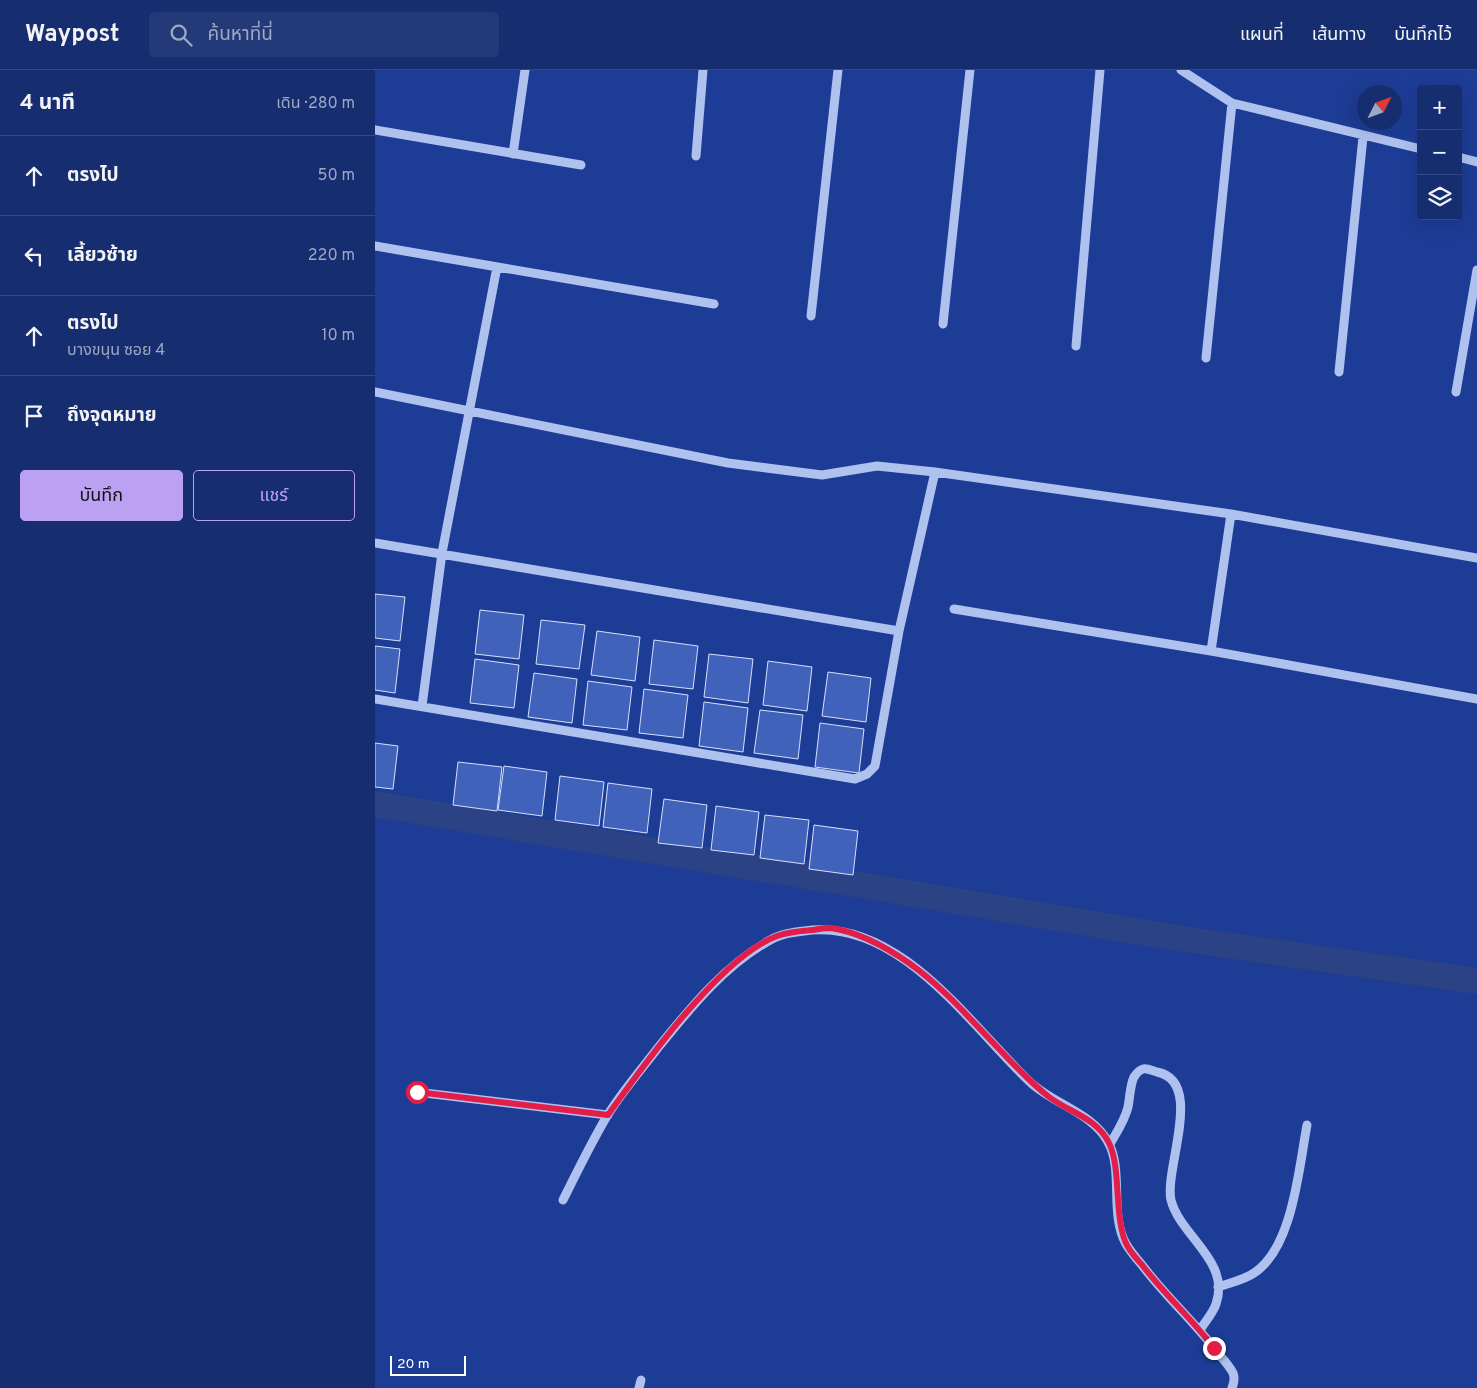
<!DOCTYPE html>
<html lang="th">
<head>
<meta charset="utf-8">
<style>
  :root { --surface:#162d70; --page:#233978; --text:#f1f3f6; --muted:#9ea8c3; --line:#354983; --accent:#bca0f2 }
  body { margin:0; font-family:Overpass,"Noto Sans Thai",sans-serif; background:var(--page); color:var(--text) }
  .controls { position:absolute; right:15px; top:15px; display:grid; overflow:hidden; border-radius:5px; box-shadow:0 5px 20px #0002 }
  .controls button { width:45px; height:45px; display:grid; place-items:center; padding:0; border:0; border-bottom:1px solid var(--line); background:var(--surface); color:var(--text); font:25px sans-serif }
  .compass { position:absolute; left:982px; top:15px; width:45px; height:45px; border-radius:50%; background:var(--surface); box-shadow:0 5px 20px #0002; rotate:48deg }
  .scale { position:absolute; left:15px; bottom:12px; width:76px; box-sizing:border-box; padding-left:5px; border:2px solid #fff; border-top:0; font-size:14px; line-height:18px; white-space:nowrap; color:#fff; -webkit-text-stroke:4px #1d3c95; paint-order:stroke }
  .stop { position:absolute; width:15px; height:15px; margin:-11px; border:4px solid #e11d48; border-radius:50%; background:#fff }
  .stop.end { background:#e11d48; border-color:#fff; box-shadow:0 1px 5px #0008 }
  .list { margin:0; padding:0; list-style:none }
  h2 { display:flex; justify-content:space-between; align-items:center; height:65px; margin:0; padding:0 20px; font-size:21px }
  h2 small { font-size:16px; font-weight:400; color:var(--muted) }
  .list li { display:grid; grid-template-columns:32px 1fr auto; gap:15px; align-items:center; box-sizing:border-box; height:80px; padding:0 20px; border-top:1px solid var(--line) }
  .list b { display:block; font-size:19px; white-space:nowrap }
  .list p { margin:0; font-size:16px; white-space:nowrap; color:var(--muted) }
  .list em { font-size:16px; font-style:normal; color:var(--muted) }
  .actions { display:flex; gap:10px; padding:15px 20px }
  .actions a { flex:1; padding:11px 0; border:1px solid var(--accent); border-radius:5px; text-align:center; font-size:18px; color:var(--accent) }
  .actions .main { background:var(--accent); color:#111 }
  .icon { flex:none; width:28px; height:28px; fill:none; stroke:currentColor; stroke-width:2; stroke-linecap:round; stroke-linejoin:round }
  .map { position:relative; flex:none; width:1102px; height:1318px; overflow:hidden }
  header { display:flex; align-items:center; gap:30px; box-sizing:border-box; height:70px; padding:0 25px; background:var(--surface); border-bottom:1px solid var(--line) }
  header strong { font-size:24px }
  nav { display:flex; gap:28px; margin-inline-start:auto; font-size:18px }
  .search { width:350px; height:45px; background:var(--page); display:flex; align-items:center; gap:12px; box-sizing:border-box; padding:0 18px; border-radius:5px; color:var(--muted); font-size:19px }
  main { display:flex }
  aside { flex:1; background:var(--surface) }
  .map>svg:first-child { display:block }
  .lines { fill:none; stroke-linecap:round; stroke-linejoin:round }
  .canal { stroke:#2b4285; stroke-width:26 }
  .building { fill:#4162ba; stroke:#d6e0fb }
  .minor { stroke:#afc1ef; stroke-width:9 }
  .route { stroke:#e11d48; stroke-width:6 }
</style>
</head>
<body>
<header>
<strong>Waypost</strong>
<div class="search"><svg class="icon" aria-label="search" viewBox="0 0 24 24"><circle cx="10" cy="10" r="6"/><path d="M15 15l6 6"/></svg>ค้นหาที่นี่</div>
<nav><a>แผนที่</a><a>เส้นทาง</a><a>บันทึกไว้</a></nav>
</header>
<main>
<aside>
<h2>4 นาที<small>เดิน · 280 m</small></h2>
<ul class="list">
<li><svg class="icon" aria-label="ahead" viewBox="0 0 24 24"><path d="M12 20V5M6 11l6-6 6 6"/></svg><div><b>ตรงไป</b></div><em>50 m</em></li>
<li><svg class="icon" aria-label="left" viewBox="0 0 24 24"><path d="M17 20v-9H6M10 6l-5 5 5 5"/></svg><div><b>เลี้ยวซ้าย</b></div><em>220 m</em></li>
<li><svg class="icon" aria-label="ahead" viewBox="0 0 24 24"><path d="M12 20V5M6 11l6-6 6 6"/></svg><div><b>ตรงไป</b><p>บางขนุน ซอย 4</p></div><em>10 m</em></li>
<li><svg class="icon" aria-label="arrive" viewBox="0 0 24 24"><path d="M6 21V4h12l-3 4 3 4H6"/></svg><div><b>ถึงจุดหมาย</b></div></li>
</ul>
<div class="actions"><a class="main">บันทึก</a><a>แชร์</a></div>
</aside>
<div class="map">
<svg width="1102" height="1318" viewBox="0 0 1102 1318">
  <rect width="100%" height="100%" fill="#1d3c95"/>
  <g class="lines">
    <path class="canal" d="M0,734L802,868L1102,911"/>
  </g>
  <path class="building" d="M0,524L30,527L25,571L0,568Z
    M105,540L149,545L144,589L100,584Z
    M166,550L210,555L204,599L161,594Z
    M222,561L265,567L260,611L216,605Z
    M279,570L323,576L318,619L274,614Z
    M0,576L25,579L20,623L0,620Z
    M334,584L378,589L373,633L329,627Z
    M100,589L144,595L139,638L95,633Z
    M393,591L437,597L432,641L388,635Z
    M453,602L496,608L491,652L447,646Z
    M159,603L202,609L197,653L153,647Z
    M213,611L257,617L252,660L208,655Z
    M269,619L313,625L308,668L264,663Z
    M329,632L373,638L368,682L324,676Z
    M385,640L428,645L423,689L379,683Z
    M445,653L489,659L484,703L440,697Z
    M0,673L23,676L18,719L0,717Z
    M83,692L127,697L122,741L78,735Z
    M129,696L172,702L167,746L123,740Z
    M185,706L229,712L224,756L180,750Z
    M233,713L277,719L272,763L228,757Z
    M289,729L332,735L327,778L283,773Z
    M341,736L384,742L379,785L336,780Z
    M390,745L434,750L429,794L385,788Z
    M439,755L483,761L478,805L434,799Z"/>
  <g class="lines">
    <path class="minor" d="M806,0L857,33L1046,79
      M0,60L206,95
      M138,84L150,0
      M321,86L328,0
      M1083,87L1102,92
      M0,176L339,234
      M436,246L463,0
      M568,254L595,0
      M701,276L725,0
      M831,288L857,33
      M964,302L988,67
      M0,322L353,393L447,405L502,396L560,402L856,444L1102,488
      M1081,322L1102,200
      M0,473L524,561
      M579,539L836,581L856,444
      M836,581L1102,629
      M0,629L480,709L492,704L500,696L524,561L560,402
      M47,636L67,483L122,197
      M41,1022L233,1045
      M735,1074C742,1062 750,1050 753,1037C755,1027 755,1015 759,1007C761,1004 764,1000 768,999C772,998 778,1001 782,1002C830,1011 789,1099 796,1130C805,1166 856,1191 841,1234C838,1243 830,1252 825,1260
      M188,1130C202,1102 216,1073 232,1046C246,1023 265,1001 282,979C315,938 351,893 399,868C407,864 419,862 429,861C523,846 595,955 655,1012C678,1034 718,1043 733,1072C749,1100 734,1143 751,1174C755,1181 761,1188 767,1195C790,1226 819,1251 842,1282C847,1288 854,1295 858,1303C860,1308 859,1313 857,1318
      M843,1217C854,1213 869,1210 879,1203C918,1178 924,1097 932,1055
      M264,1318L266,1310"/>
  </g>
  <g class="lines">
    <path class="route" d="M42,1022L233,1045C268,996 345,887 402,866C413,862 426,861 438,860C443,859 450,858 456,858C483,862 511,877 534,893C568,917 596,950 625,980C641,997 656,1013 674,1027C694,1042 722,1048 734,1073C746,1097 739,1141 750,1171C753,1180 762,1189 768,1196C790,1225 817,1249 839,1278"/>
  </g>
</svg>
<div class="controls">
<button>+</button>
<button>−</button>
<button><svg class="icon" aria-label="layers" viewBox="0 0 24 24"><path d="M12 4l9 5-9 5-9-5zM3 14l9 5 9-5"/></svg></button>
</div>
<svg class="compass" viewBox="-18 -18 36 36"><path d="M0-13l5 13h-10z" fill="#e53935"/><path d="M0 13l5-13h-10z" fill="#9ea8c3"/></svg>
<div class="scale">20 m</div>
<div class="stop" style="left:42px;top:1022px"></div>
<div class="stop end" style="left:839px;top:1278px"></div>
</div>
</main>
</body>
</html>
